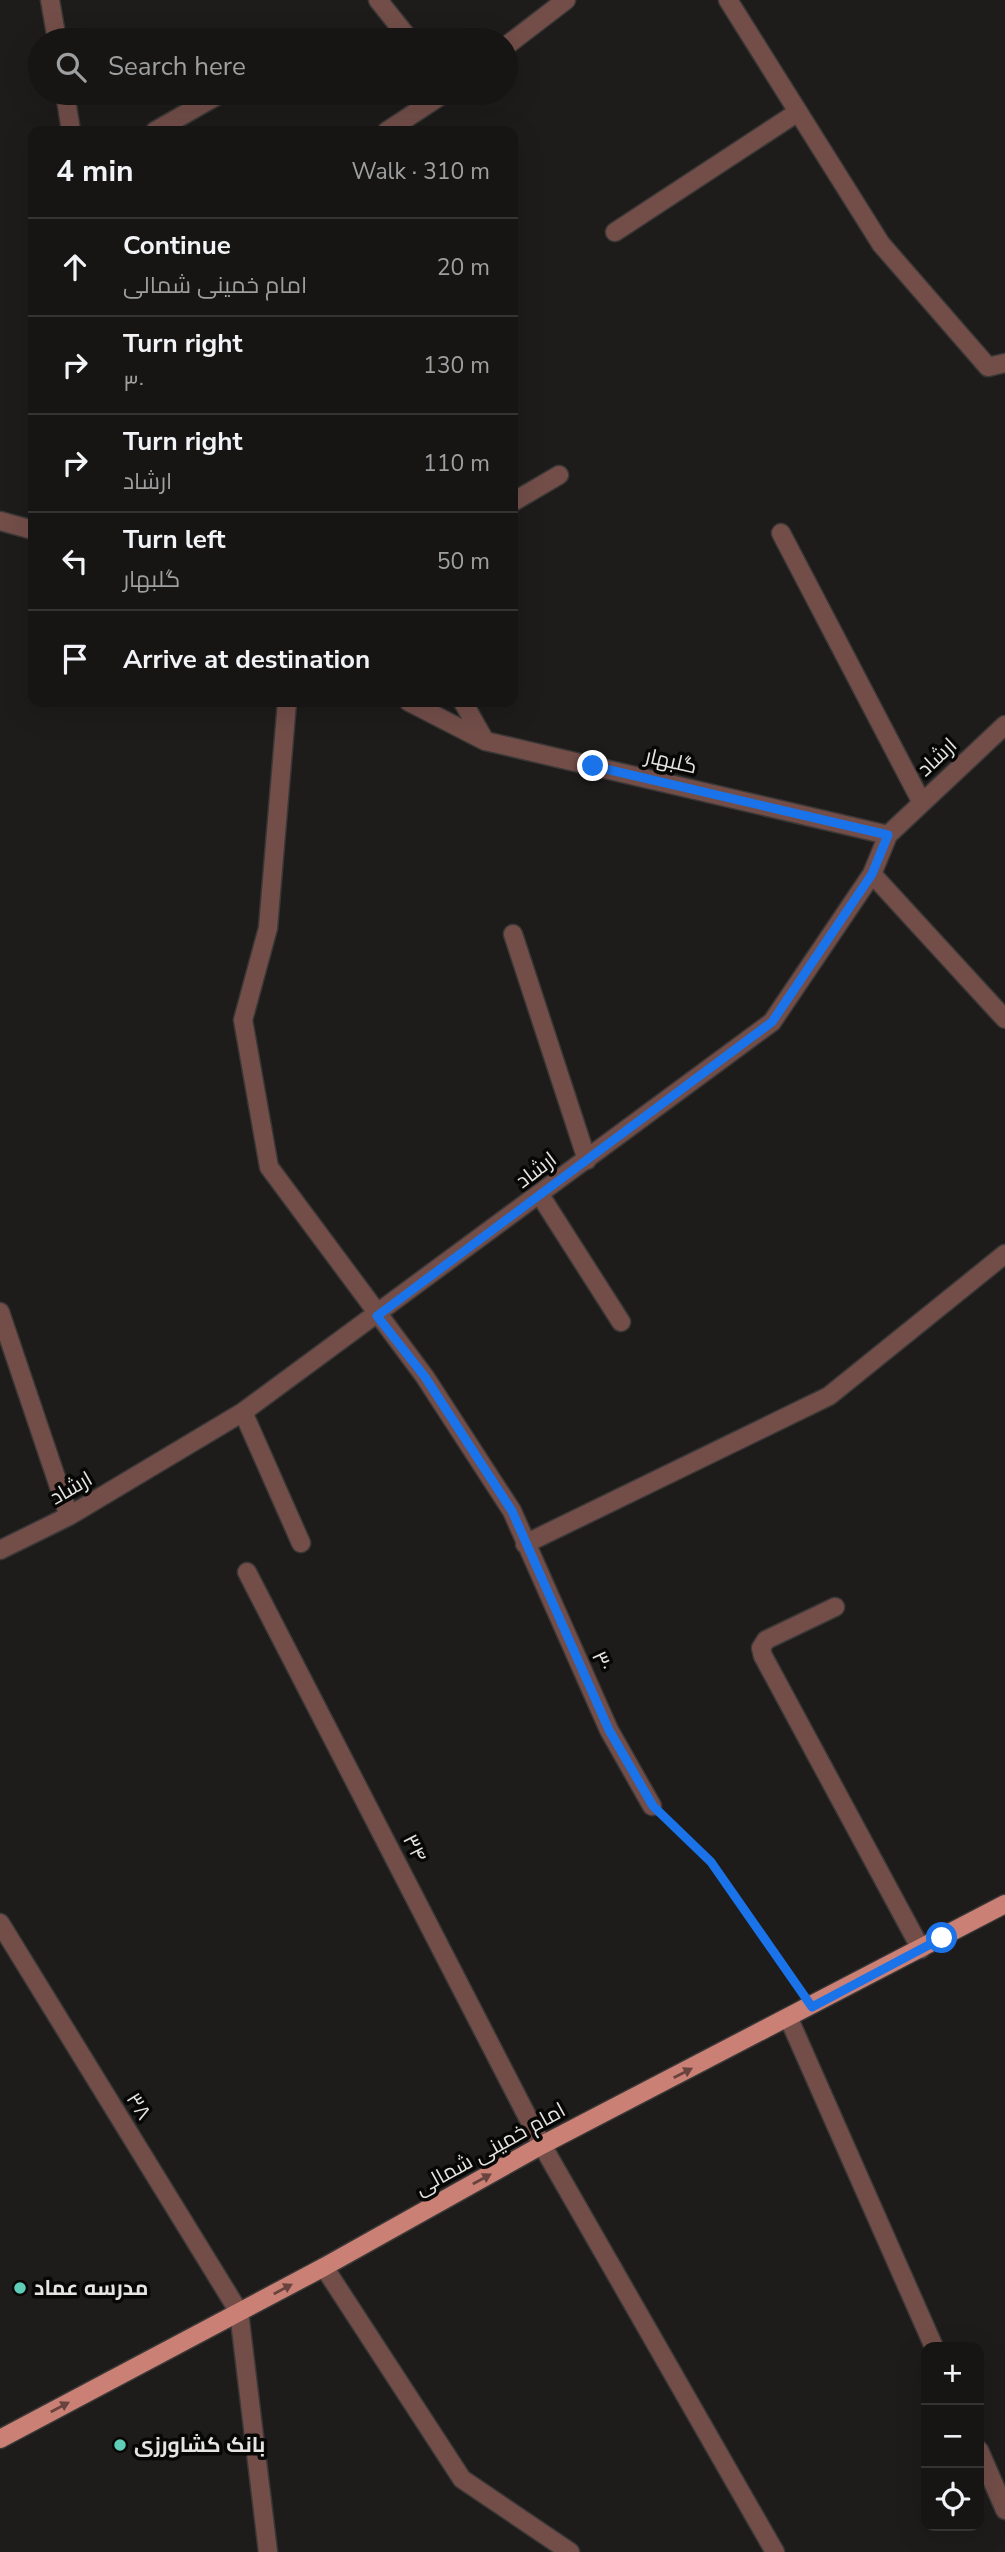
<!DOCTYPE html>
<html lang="en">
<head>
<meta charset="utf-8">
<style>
  :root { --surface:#161514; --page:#232222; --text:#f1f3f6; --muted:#9e9fa0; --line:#353434 }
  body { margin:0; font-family:"Nunito Sans",Cairo,sans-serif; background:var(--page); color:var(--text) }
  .controls { position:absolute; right:21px; bottom:21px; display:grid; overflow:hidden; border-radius:14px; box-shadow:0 7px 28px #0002 }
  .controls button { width:63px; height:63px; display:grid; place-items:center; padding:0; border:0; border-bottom:2px solid var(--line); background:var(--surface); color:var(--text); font:35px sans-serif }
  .stop { position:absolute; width:21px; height:21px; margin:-16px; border:5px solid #1a73e8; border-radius:50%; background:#fff }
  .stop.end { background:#1a73e8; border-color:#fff; box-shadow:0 2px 7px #0008 }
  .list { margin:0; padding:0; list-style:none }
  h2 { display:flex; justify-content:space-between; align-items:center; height:91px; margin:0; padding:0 28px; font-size:30px }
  h2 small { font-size:23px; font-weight:400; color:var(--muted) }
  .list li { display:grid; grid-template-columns:46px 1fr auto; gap:21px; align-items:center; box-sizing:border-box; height:98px; padding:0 28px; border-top:2px solid var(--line) }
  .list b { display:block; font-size:26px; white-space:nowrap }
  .list p { margin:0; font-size:23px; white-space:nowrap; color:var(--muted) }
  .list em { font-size:23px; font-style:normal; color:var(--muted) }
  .icon { flex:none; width:38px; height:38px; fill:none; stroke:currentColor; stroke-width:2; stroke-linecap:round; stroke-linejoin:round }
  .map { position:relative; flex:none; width:1005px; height:2552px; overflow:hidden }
  .search { position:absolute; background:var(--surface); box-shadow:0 7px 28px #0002; left:28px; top:28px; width:490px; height:77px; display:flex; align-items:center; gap:18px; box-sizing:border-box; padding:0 24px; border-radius:38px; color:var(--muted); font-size:26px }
  .panel { position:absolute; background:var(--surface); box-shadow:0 7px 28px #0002; left:28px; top:126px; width:490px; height:581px; border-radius:14px }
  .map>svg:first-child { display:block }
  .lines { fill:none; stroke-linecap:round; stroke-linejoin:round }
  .lane-casing { stroke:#3a3837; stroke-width:21 }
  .street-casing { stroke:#3a3837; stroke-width:21 }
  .primary-casing { stroke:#3a3837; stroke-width:21 }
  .path { stroke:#747271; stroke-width:4.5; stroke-dasharray:3.5 5; stroke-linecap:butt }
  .lane { stroke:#734e49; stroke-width:18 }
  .street { stroke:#734e49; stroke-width:18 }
  .primary { stroke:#cb8075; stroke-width:18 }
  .oneway { fill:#69443e }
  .route { stroke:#1a73e8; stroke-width:9 }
  .poi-dot { fill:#5eceb8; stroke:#070706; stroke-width:2.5 }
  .labels { text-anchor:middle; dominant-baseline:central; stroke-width:7; stroke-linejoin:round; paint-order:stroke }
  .street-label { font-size:21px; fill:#e5e4e3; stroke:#070706 }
  .poi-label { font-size:21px; font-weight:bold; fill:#e5e4e3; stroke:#070706; text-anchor:start }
</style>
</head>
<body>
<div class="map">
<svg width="1005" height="2552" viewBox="0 0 1005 2552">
  <rect width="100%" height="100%" fill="#1e1c1b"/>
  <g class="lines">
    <defs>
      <path id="lane" d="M155,131L220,94
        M615,232L798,112
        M243,1412L301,1543"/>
      <path id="street" d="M50,0L57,40
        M378,0L410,40
        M728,0L881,244L988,367L1005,363
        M506,46L566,0
        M65,93L71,131
        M387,131L445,93
        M513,502L559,475
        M0,521L33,530
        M781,533L922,803
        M287,702L268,928L243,1020L269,1167L425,1377L512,1511L609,1730L652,1806
        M409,702L485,741L888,835
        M463,702L485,741
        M872,874L1005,1019
        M513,934L587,1160
        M540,1195L621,1322
        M0,1312L69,1516
        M525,1544L829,1396L1005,1254
        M0,1550L69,1516L243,1412L772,1022L872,874L888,835L1005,725
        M247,1572L542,2145L775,2552
        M835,1607L766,1640L761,1648L763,1656L921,1949
        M0,1923L239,2312L268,2552
        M789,2019L934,2347
        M324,2267L462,2479L570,2552
        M979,2450L1005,2510"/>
      <path id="primary" d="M0,2439L324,2267L542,2145L1005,1904"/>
    </defs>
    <use href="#lane" class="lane-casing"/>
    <use href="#street" class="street-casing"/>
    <use href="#primary" class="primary-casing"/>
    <path class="path" d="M674,1826L711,1862L794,1981"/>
    <use href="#lane" class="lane"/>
    <use href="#street" class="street"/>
    <use href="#primary" class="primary"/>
  </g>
  <defs><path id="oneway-solid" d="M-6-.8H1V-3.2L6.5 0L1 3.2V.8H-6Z" transform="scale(1.75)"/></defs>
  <g class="oneway">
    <use href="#oneway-solid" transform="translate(683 2073) rotate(-27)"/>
    <use href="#oneway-solid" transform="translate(482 2179) rotate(-29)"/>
    <use href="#oneway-solid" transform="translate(283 2289) rotate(-28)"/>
    <use href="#oneway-solid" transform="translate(60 2407) rotate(-28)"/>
  </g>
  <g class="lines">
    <path class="route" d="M593,766L888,835L872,874L772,1022L377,1316L425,1377L512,1511L609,1730L653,1806L711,1862L812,2007L942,1938"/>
  </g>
  <g class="poi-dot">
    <circle cx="20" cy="2288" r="7"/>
    <circle cx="120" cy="2445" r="7"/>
  </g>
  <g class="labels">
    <g class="street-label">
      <text transform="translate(937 757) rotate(-43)">ارشاد</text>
      <text transform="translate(671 761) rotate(13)">گلبهار</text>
      <text transform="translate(536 1170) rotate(-37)">ارشاد</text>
      <text transform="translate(71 1488) rotate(-30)">ارشاد</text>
      <text transform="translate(602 1661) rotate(65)">۳۰</text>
      <text transform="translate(415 1848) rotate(63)">۳۴</text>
      <text transform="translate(139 2106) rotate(58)">۳۸</text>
      <text transform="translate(490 2149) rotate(-29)">امام خمینی شمالی</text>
    </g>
    <g class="poi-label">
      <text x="34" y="2288">مدرسه عماد</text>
      <text x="134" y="2445">بانک کشاورزی</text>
    </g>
  </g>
</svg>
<div class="controls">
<button>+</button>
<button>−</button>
<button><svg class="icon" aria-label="locate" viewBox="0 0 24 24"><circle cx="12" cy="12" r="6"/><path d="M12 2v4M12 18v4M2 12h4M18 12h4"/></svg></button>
</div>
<div class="stop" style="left:942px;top:1938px"></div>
<div class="stop end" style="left:593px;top:766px"></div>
<div class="search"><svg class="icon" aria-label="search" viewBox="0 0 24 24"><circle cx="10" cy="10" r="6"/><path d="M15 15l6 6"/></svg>Search here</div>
<section class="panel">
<h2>4 min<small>Walk · 310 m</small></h2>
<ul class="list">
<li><svg class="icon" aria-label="ahead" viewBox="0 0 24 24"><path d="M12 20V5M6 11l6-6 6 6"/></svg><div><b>Continue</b><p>امام خمینی شمالی</p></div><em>20 m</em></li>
<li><svg class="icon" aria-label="right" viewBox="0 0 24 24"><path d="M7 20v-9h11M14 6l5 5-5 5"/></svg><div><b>Turn right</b><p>۳۰</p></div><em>130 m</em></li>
<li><svg class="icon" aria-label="right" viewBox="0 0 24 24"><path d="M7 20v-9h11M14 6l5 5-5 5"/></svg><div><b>Turn right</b><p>ارشاد</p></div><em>110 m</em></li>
<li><svg class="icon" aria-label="left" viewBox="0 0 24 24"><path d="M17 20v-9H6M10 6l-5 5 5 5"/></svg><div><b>Turn left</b><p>گلبهار</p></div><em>50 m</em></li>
<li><svg class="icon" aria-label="arrive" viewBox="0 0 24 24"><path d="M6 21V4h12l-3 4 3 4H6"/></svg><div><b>Arrive at destination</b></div></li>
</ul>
</section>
</div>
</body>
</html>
